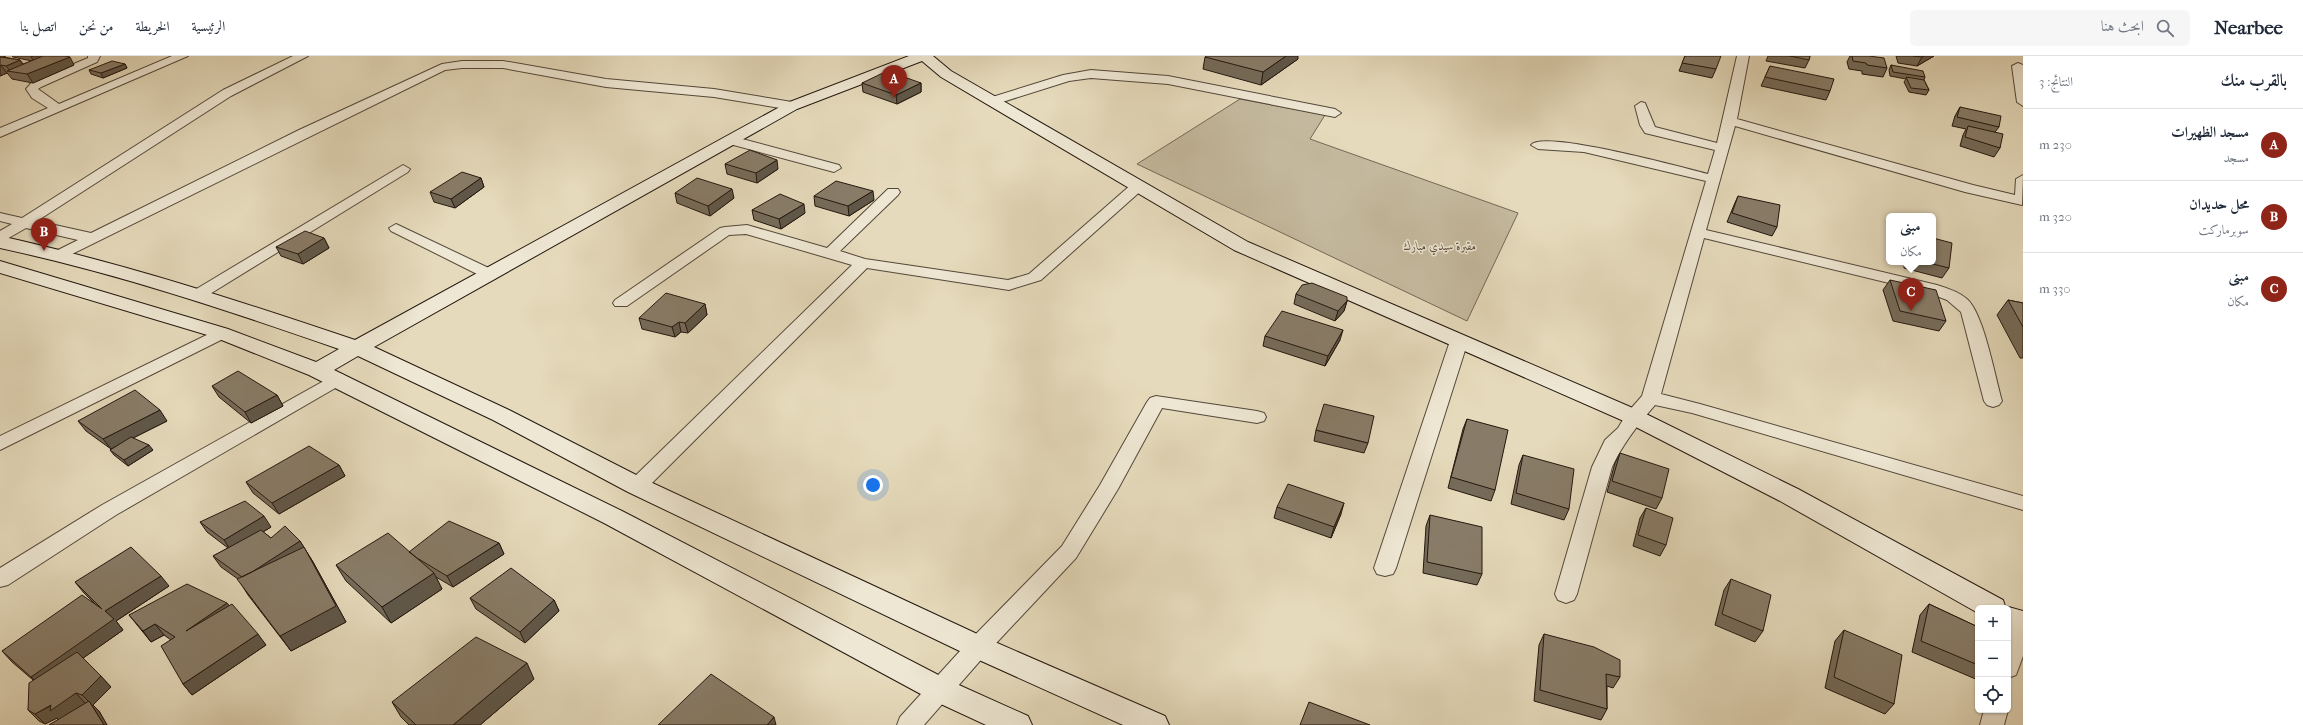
<!DOCTYPE html>
<html lang="ar">
<head>
<meta charset="utf-8">
<style>
  :root { --surface:#fff; --page:#f6f6f7; --text:#1f2937; --muted:#747a83; --line:#e0e1e3; --accent:#8f2418 }
  body { margin:0; font-family:"IM FELL French Canon",Amiri,serif; background:var(--page); color:var(--text); direction:rtl }
  .controls { position:absolute; right:12px; bottom:12px; display:grid; overflow:hidden; border-radius:6px; box-shadow:0 1px 3px #0004 }
  .controls button { width:36px; height:36px; display:grid; place-items:center; padding:0; border:0; border-bottom:1px solid var(--line); background:var(--surface); color:var(--text); font:20px sans-serif }
  .you { position:absolute; left:873px; top:429px; width:14px; height:14px; margin:-10px; border:3px solid #fff; border-radius:50%; background:#1a73e8; box-shadow:0 0 0 6px #1a73e833 }
  .badge { display:grid; place-items:center; width:26px; height:26px; border-radius:50%; background:var(--accent); color:#fff; font-size:13px; font-weight:700 }
  .pin { position:absolute; translate:-50% -33px; filter:drop-shadow(0 1px 2px #0008) }
  .pin::after { content:''; position:absolute; top:21px; width:14px; height:12px; background:inherit; clip-path:polygon(0 0,100% 0,50% 100%) }
  .popup { position:absolute; left:1886px; top:157px; width:50px; height:52px; box-sizing:border-box; display:grid; place-content:center; border-radius:6px; background:var(--surface); filter:drop-shadow(0 1px 3px #0005); font-size:13px; white-space:nowrap; color:var(--muted) }
  .popup b { font-size:15px; color:var(--text) }
  .popup::after { content:''; position:absolute; left:50%; top:100%; margin-left:-8px; border:8px solid transparent; border-top-color:var(--surface) }
  .list { margin:0; padding:0; list-style:none }
  h2 { display:flex; justify-content:space-between; align-items:center; height:52px; margin:0; padding:0 16px; font-size:17px }
  h2 small { font-size:13px; font-weight:400; color:var(--muted) }
  .list li { display:grid; grid-template-columns:26px 1fr auto; gap:12px; align-items:center; box-sizing:border-box; height:72px; padding:0 16px; border-top:1px solid var(--line) }
  .list b { display:block; font-size:15px; white-space:nowrap }
  .list p { margin:0; font-size:13px; white-space:nowrap; color:var(--muted) }
  .list em { font-size:13px; font-style:normal; color:var(--muted) }
  .icon { flex:none; width:22px; height:22px; fill:none; stroke:currentColor; stroke-width:2; stroke-linecap:round; stroke-linejoin:round }
  .map { position:relative; flex:none; width:2023px; height:669px; overflow:hidden; direction:ltr }
  header { display:flex; align-items:center; gap:24px; box-sizing:border-box; height:56px; padding:0 20px; background:var(--surface); border-bottom:1px solid var(--line) }
  header strong { font-size:19px }
  nav { display:flex; gap:22px; margin-inline-start:auto; font-size:14px }
  .search { width:280px; height:36px; background:var(--page); display:flex; align-items:center; gap:10px; box-sizing:border-box; padding:0 14px; border-radius:6px; color:var(--muted); font-size:15px }
  main { display:flex }
  aside { flex:1; background:var(--surface) }
  .map>svg:first-child { display:block }
  .green { fill:#c4b99e; stroke:#746856 }
  .lines { fill:none; stroke-linecap:round; stroke-linejoin:round }
  .street-casing { stroke:#54483a; stroke-width:2 }
  .secondary-casing { stroke:#24170f; stroke-width:2 }
  .street { fill:#eee7d3; fill-rule:evenodd }
  .secondary { fill:#eee7d3; fill-rule:evenodd }
  .wall { fill:#756b59; stroke:#24170f }
  .shaded-wall { fill:#5f5749; stroke:#24170f }
  .building { fill:#887c68; stroke:#24170f }
  .labels { text-anchor:middle; dominant-baseline:central; stroke-width:3; stroke-linejoin:round; paint-order:stroke }
  .park-label { font-size:12px; font-style:italic; fill:#54483a; stroke:#eee7d3 }
</style>
</head>
<body>
<header>
<strong>Nearbee</strong>
<div class="search"><svg class="icon" aria-label="search" viewBox="0 0 24 24"><circle cx="10" cy="10" r="6"/><path d="M15 15l6 6"/></svg>ابحث هنا</div>
<nav><a>الرئيسية</a><a>الخريطة</a><a>من نحن</a><a>اتصل بنا</a></nav>
</header>
<main>
<aside>
<h2>بالقرب منك<small>النتائج: 3</small></h2>
<ul class="list">
<li><span class="badge">A</span><div><b>مسجد الظهيرات</b><p>مسجد</p></div><em>230 m</em></li>
<li><span class="badge">B</span><div><b>محل حديدان</b><p>سوبرماركت</p></div><em>320 m</em></li>
<li><span class="badge">C</span><div><b>مبنى</b><p>مكان</p></div><em>330 m</em></li>
</ul>
</aside>
<div class="map">
<svg width="2023" height="669" viewBox="0 0 2023 669">
  <rect width="100%" height="100%" fill="#e5dabb"/>
  <filter id="stains"><feTurbulence type="fractalNoise" baseFrequency=".005" numOctaves="4"/><feColorMatrix values="0 0 0 0 .2 0 0 0 0 .09 0 0 0 0 .02 0 0 0 .5 -.17"/></filter>
  <radialGradient id="worn" r=".72"><stop offset=".6" stop-color="#630" stop-opacity="0"/><stop offset="1" stop-color="#630" stop-opacity=".3"/></radialGradient>
  <path class="green" d="M1240,43L1325,59L1310,83L1518,157L1467,265L1137,108Z"/>
  <g class="lines">
    <defs>
      <path id="street" d="M88,0H100L97,6L41,31L38,33L59,48L172,0H188L0,81V72L48,52L32,42L26,33L33,25L88,2Z
        M293,0H308L231,40L37,165L91,177L299,74L442,8L462,5H503L606,23L714,33L792,46L798,50L792,54L714,41L606,31L503,12H462L445,14L64,202H54L51,199L54,196L78,184L26,172L0,187V175L12,168L0,165V157L22,162L223,34Z
        M1737,0H1749L1737,63L1973,129L2015,139L2016,123L2023,119L2022,149L1965,136L1735,70L1706,174L1937,229C1947,232 1959,236 1967,243C1984,258 1995,321 2002,345L1999,349L1993,351L1987,349L1984,345L1961,256L1947,244L1926,236L1704,182L1661,338L1700,348L2023,440V454L1692,357L1655,349C1639,367 1622,389 1612,411L1577,538L1574,544L1566,547L1558,544L1555,538L1592,411L1605,384L1618,372L1627,357L1642,340L1706,125L1584,96L1538,93L1531,89C1542,73 1685,112 1708,118L1715,94L1645,77L1640,69L1635,50L1641,46L1645,47L1655,71L1717,87Z
        M2018,7L2023,9V50L2017,46L2012,10Z
        M1091,14L1168,20L1335,53L1341,57L1335,61L1168,28L1091,22L1069,25L993,49L987,45L989,42L1063,19Z
        M731,80L839,109L841,112L834,116L726,87L724,84L726,81Z
        M403,109L410,113L408,116L205,241H193L191,238L193,235Z
        M1138,126L1145,130L1143,133L1041,224L1015,232L1009,234L867,212L644,435L637,437L630,435L627,430L630,425L852,209L746,178L729,179L627,250H615L613,247L615,244L720,172L725,171L747,169L827,192L888,133H898L900,136L898,139L840,195L865,203L1008,224L1029,218L1133,127Z
        M396,168L495,215L497,218L495,221H483L391,175L389,172Z
        M221,272L227,273L229,277L227,281L0,394V380Z
        M1459,280L1465,281L1468,285L1396,512L1393,518L1385,520L1377,518L1374,512L1450,285L1453,281Z
        M338,317L344,319L347,323L344,327L116,459L8,529L0,531V512L102,449Z
        M1156,340L1257,355L1264,357L1266,361L1264,365L1257,367L1162,352L1118,433L1076,502L986,598L924,669H897L900,661L970,584L1062,490L1100,429L1147,346L1150,342Z
        M2021,558L2023,559V600L2016,619L2008,622V573L2013,561Z
        M1984,654H2008L2004,669H1980Z"/>
      <path id="secondary" d="M909,0H933L951,15L1248,186L1642,356L1798,433L2003,544L2005,550L2023,555V579L2008,573V552H1978V557L1780,445L1626,366L1234,194L941,21L922,5L797,53L374,291L509,354L646,424L988,583L1165,660L1169,669H1123L968,599L628,436L493,364L358,300L334,314L622,455L950,625L1028,660L1032,669H986L930,643L604,467L309,319L214,281L0,217V205L228,273L316,306L339,293C227,254 116,217 0,192V180C122,207 237,244 355,284L787,47Z"/>
    </defs>
    <use href="#street" class="street-casing"/>
    <use href="#secondary" class="secondary-casing"/>
    <use href="#street" class="street"/>
    <use href="#secondary" class="secondary"/>
  </g>
  <path class="wall" d="M0,0H6L3,1L20,4L23,8L32,5L13,1L12,0H65L74,9L33,27L12,23L8,18L7,17L0,20Z
    M1685,0L1716,13L1712,22L1679,15Z
    M1768,0H1810L1809,4L1805,12L1766,5Z
    M1850,0H1869L1887,12L1883,21L1862,18V15L1849,13L1847,6Z
    M1896,0H1934L1917,10L1898,7Z
    M1205,1L1298,3L1261,29L1203,13Z
    M125,8L127,12L103,22L91,18L89,14Z
    M1891,9L1925,21L1924,24L1929,34L1926,39L1909,36L1904,26L1906,23L1890,20L1889,14Z
    M1770,10L1830,35L1826,44L1761,30Z
    M862,27H921V36L897,48L863,36Z
    M1960,51L1999,71L1995,76L2000,92L1994,101L1960,90L1963,79L1966,73L1952,70L1955,60Z
    M725,108L778,113L757,127L727,118Z
    M481,122L484,131L455,152L434,146L430,136Z
    M675,137L734,142L710,160L677,147Z
    M814,140L874,144L849,160L815,150Z
    M1738,140L1777,171L1772,180L1727,166L1734,149Z
    M752,154L805,157L781,173L754,164Z
    M324,182L329,192L303,208L281,200L276,191Z
    M1904,206H1933L1949,212L1942,222L1904,212Z
    M1890,224L1946,265L1939,275L1893,265L1883,234Z
    M1296,238L1347,245L1344,255L1335,265L1294,248Z
    M2008,244L2023,247V302H2020L1997,259Z
    M705,248L707,259L688,277L681,276L675,281L642,273L639,262Z
    M1265,280L1340,284L1325,310L1263,290Z
    M212,330L277,339L283,350L251,367L219,341Z
    M1467,363L1495,434L1491,445L1448,432L1463,373Z
    M78,365H167L133,382L153,394L128,410L114,399L110,394L111,393L86,375Z
    M1316,374L1368,387L1364,397L1314,385Z
    M1620,397L1662,442L1656,453L1607,436L1615,407Z
    M1523,399L1569,453L1564,464L1511,448L1519,409Z
    M339,409L345,420L279,458L253,437L246,426Z
    M1277,451L1341,458L1331,482L1274,462Z
    M1646,452L1666,489L1660,500L1633,490L1640,462Z
    M1430,459L1482,518L1477,529L1423,517L1426,470Z
    M200,466L271,471L263,476L271,482L300,485L313,506L346,566L291,595L248,539L238,523L221,511L213,500L228,492L207,476Z
    M499,487L504,498L453,531L436,521L442,533L391,567L346,525L336,509L409,496Z
    M1731,523L1763,575L1755,586L1715,569L1724,534Z
    M75,526L169,530L116,565L123,574L83,602L111,631L93,649L99,655L107,669H49L58,664L57,662L45,668L39,665L28,654L33,624L12,606L2,595L96,549L84,537Z
    M470,542L554,544L559,555L525,587L476,553Z
    M1929,548L1978,571V624L1912,596L1920,559Z
    M229,549L266,589L192,639L183,628L171,584L164,579L151,586L129,559Z
    M1844,574L1894,648L1885,658L1825,632L1835,585Z
    M1544,578L1620,621L1613,632L1607,630V653L1601,664L1534,645L1539,589Z
    M534,623L480,669H409L401,661L392,646Z"/>
  <path class="shaded-wall" d="M33,0H46L34,5L31,1Z
    M1286,0H1298V3L1261,29L1263,16Z
    M1924,0H1934L1917,10L1922,1Z
    M70,1L74,9L33,27L27,18Z
    M20,4L25,13L10,15L6,10Z
    M125,8L127,12L103,22L101,17Z
    M1,9L7,17L0,20V10Z
    M921,27V36L897,48L896,39Z
    M777,104L778,113L757,127L756,117Z
    M481,122L484,131L455,152L451,143Z
    M732,133L734,142L710,160L708,150Z
    M873,135L874,144L849,160L848,150Z
    M804,148L805,157L781,173L779,163Z
    M324,182L329,192L303,208L298,198Z
    M1347,245L1344,255L1335,265L1338,255Z
    M705,248L707,259L688,277L685,267Z
    M679,266L681,276L675,281L672,271Z
    M1343,274L1340,284L1325,310L1328,300Z
    M277,339L283,350L251,367L245,356Z
    M160,354L167,365L111,393L103,383Z
    M149,389L153,394L128,410L124,404Z
    M339,409L345,420L279,458L272,447Z
    M1344,447L1341,458L1331,482L1334,471Z
    M264,460L271,471L231,495L224,484Z
    M300,485L313,506L346,566L291,595L280,580L243,521Z
    M499,487L504,498L453,531L447,520Z
    M434,517L442,533L391,567L382,551Z
    M161,520L169,530L116,565L123,574L42,631L31,621L105,555Z
    M554,544L559,555L525,587L520,576Z
    M227,547L235,557L186,575Z
    M155,568L164,579L151,586L143,575Z
    M258,578L266,589L192,639L183,628Z
    M527,607L534,623L480,669H453Z
    M101,620L111,631L93,649L99,655L107,669H104L91,648L82,639Z
    M76,637L86,648L60,666L57,662L45,668L35,658Z
    M774,661L776,669H767Z"/>
  <path class="building" d="M43,0H65L70,1L27,18L7,15Z
    M1206,0H1286L1263,16L1205,1Z
    M1685,0H1721L1716,13L1682,7Z
    M1790,0H1810L1809,4Z
    M1852,0H1869L1884,2L1887,12L1867,9L1866,7L1853,5Z
    M1913,0H1924L1922,1Z
    M0,1L20,4L6,10L1,9L0,10Z
    M112,5L125,8L101,17L89,14Z
    M1891,9L1923,15L1925,21L1893,16Z
    M1770,10L1834,23L1830,35L1765,21Z
    M887,15L921,27L896,39L862,27Z
    M1906,21L1924,24L1929,34L1911,32Z
    M1960,51L2001,60L1999,71L1957,61Z
    M1968,70L2003,78L2000,92L1965,81Z
    M750,94L777,104L756,117L725,108Z
    M462,116L481,122L451,143L430,136Z
    M697,122L732,133L708,150L675,137Z
    M836,125L873,135L848,150L814,140Z
    M780,138L804,148L779,163L752,154Z
    M1738,140L1780,149L1777,171L1732,157Z
    M305,175L324,182L298,198L276,191Z
    M1933,182L1952,187L1949,212L1925,206H1933Z
    M1890,224L1936,234L1946,265L1900,255Z
    M1312,227L1347,241V245L1338,255L1296,238L1302,229Z
    M666,237L705,248L685,267L679,266L672,271L639,262Z
    M2008,244L2023,247V271Z
    M1282,255L1343,274L1328,300L1265,280Z
    M238,315L277,339L245,356L212,330Z
    M135,334L160,354L103,383L78,365Z
    M1324,348L1374,360L1368,387L1316,374Z
    M1467,363L1508,374L1495,434L1451,421Z
    M131,381L149,389L124,404L110,394Z
    M309,390L339,409L272,447L246,426Z
    M1620,397L1669,413L1662,442L1612,425Z
    M1523,399L1574,413L1569,453L1516,437Z
    M1288,428L1344,447L1334,471L1277,451Z
    M245,445L264,460L224,484L200,466Z
    M1646,452L1673,462L1666,489L1638,479Z
    M1430,459L1482,471V518L1427,506Z
    M449,465L499,487L447,520L417,502L409,496Z
    M285,470L300,485L252,516L242,521L213,500L261,474L271,482Z
    M388,477L434,517L382,551L336,509Z
    M131,491L161,520L105,555L114,563L31,621L2,595L82,539L102,553L75,526Z
    M304,491L336,550L280,580L237,523Z
    M511,512L554,544L520,576L470,542Z
    M1731,523L1771,539L1763,575L1722,558Z
    M187,528L227,547L186,575L232,548L258,578L183,628L161,590L175,581L155,568L143,575L129,559Z
    M1929,548L1978,571V609L1921,585Z
    M1844,574L1902,599L1894,648L1834,621Z
    M1544,578L1594,591L1620,604V621L1606,618L1607,653L1540,634Z
    M476,581L527,607L453,669H416L392,646Z
    M77,596L101,620L82,639L76,637L50,655L51,649L35,658L28,654L29,627Z
    M711,618L774,661L767,669H658Z
    M89,645L104,669H49Z
    M1309,646L1370,669H1300Z"/>
  <g class="labels">
    <g class="park-label">
      <text x="1440" y="190">مقبرة سيدي مبارك</text>
    </g>
  </g>
  <rect width="100%" height="100%" filter="url(#stains)"/>
  <rect width="100%" height="100%" fill="url(#worn)"/>
</svg>
<div class="controls">
<button>+</button>
<button>−</button>
<button><svg class="icon" aria-label="locate" viewBox="0 0 24 24"><circle cx="12" cy="12" r="6"/><path d="M12 2v4M12 18v4M2 12h4M18 12h4"/></svg></button>
</div>
<div class="you"></div>
<div class="pin badge" style="left:894px;top:42px">A</div>
<div class="pin badge" style="left:44px;top:195px">B</div>
<div class="pin badge" style="left:1911px;top:255px">C</div>
<div class="popup"><b>مبنى</b>مكان</div>
</div>
</main>
</body>
</html>
